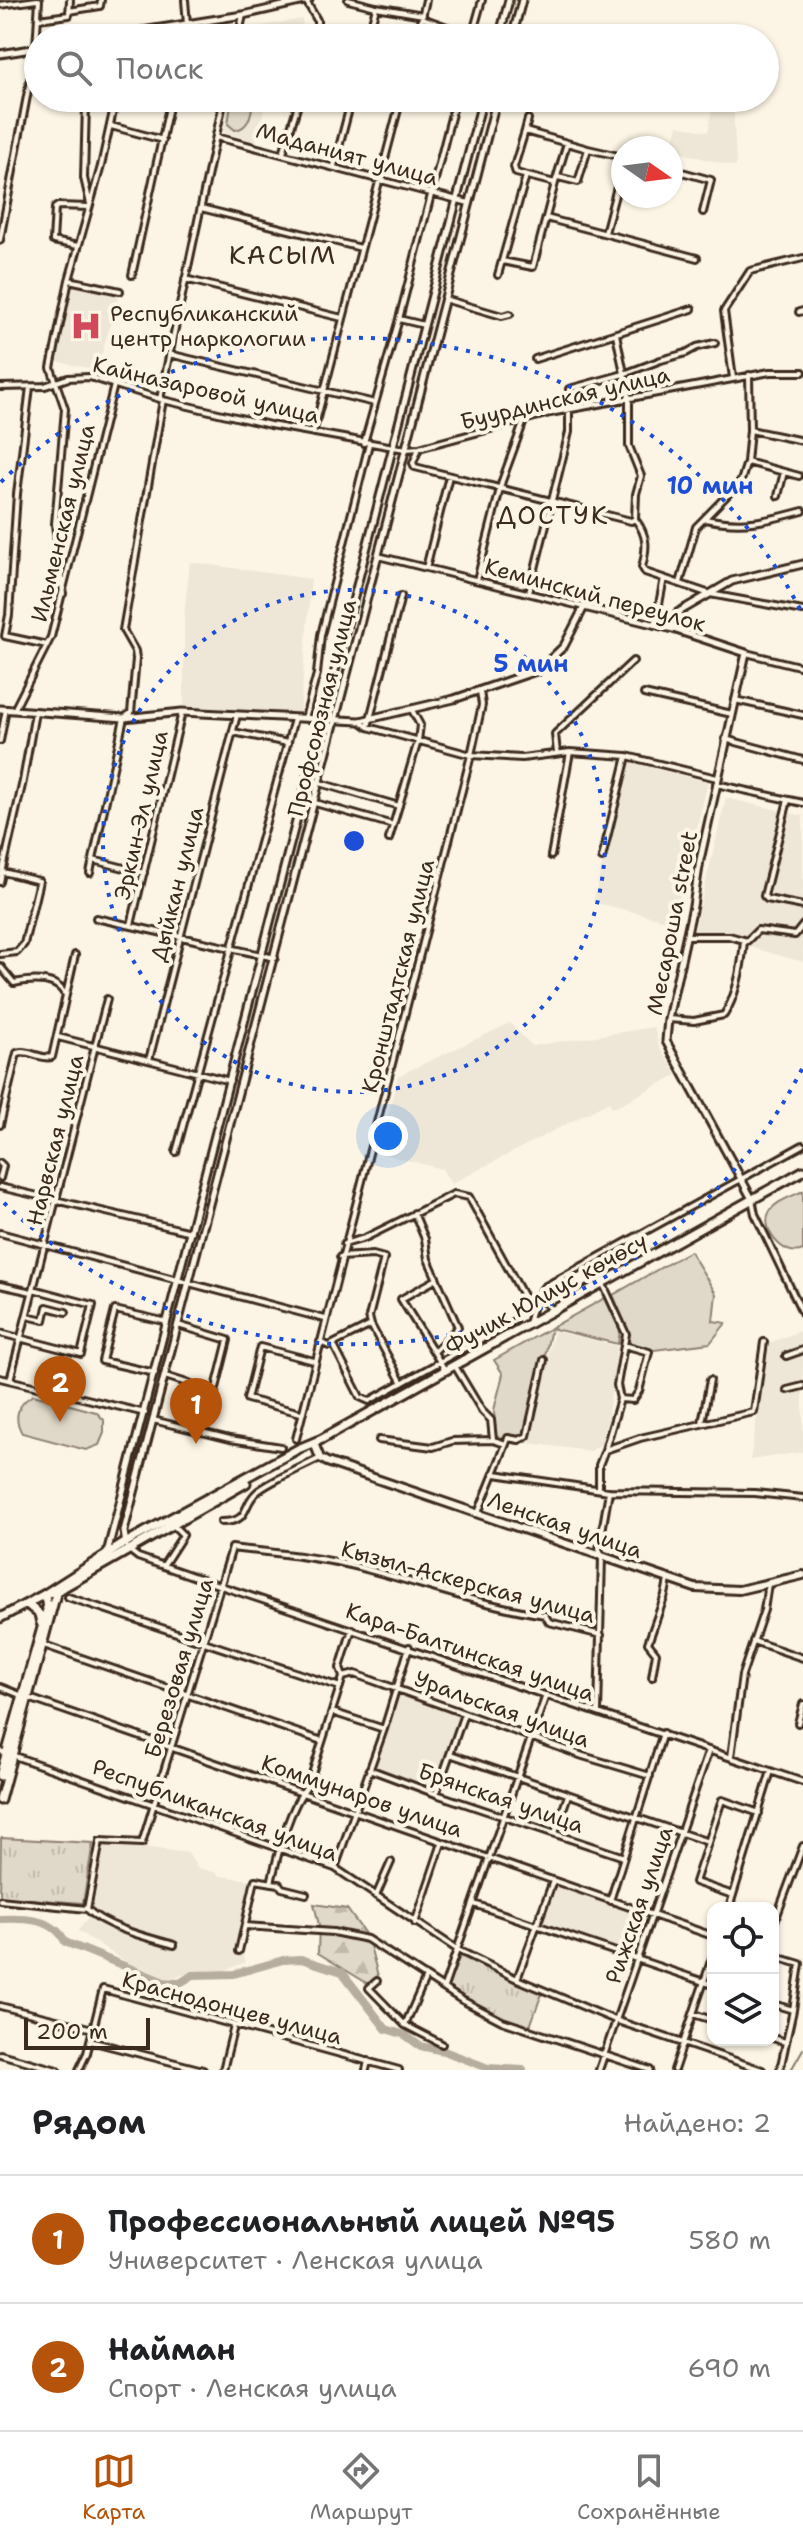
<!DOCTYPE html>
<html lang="ru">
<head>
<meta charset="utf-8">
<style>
  :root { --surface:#fff; --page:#f6f6f6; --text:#202124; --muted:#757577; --line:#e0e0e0; --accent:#b45309 }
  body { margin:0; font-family:"Shantell Sans",sans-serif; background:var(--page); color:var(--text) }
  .controls { position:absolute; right:24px; bottom:24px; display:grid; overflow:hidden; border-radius:16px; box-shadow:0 2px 6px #0004 }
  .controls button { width:72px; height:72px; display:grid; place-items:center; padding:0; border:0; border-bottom:2px solid var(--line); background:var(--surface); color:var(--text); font:40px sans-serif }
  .compass { position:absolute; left:611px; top:136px; width:72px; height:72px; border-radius:50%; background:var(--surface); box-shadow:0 2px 6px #0004; rotate:104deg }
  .scale { position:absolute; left:24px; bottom:20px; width:126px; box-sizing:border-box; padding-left:8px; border:4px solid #3b2a1e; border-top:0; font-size:22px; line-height:28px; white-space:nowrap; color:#3b2a1e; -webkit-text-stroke:6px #fcf5e5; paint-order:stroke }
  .you { position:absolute; left:388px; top:1136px; width:28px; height:28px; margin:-20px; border:6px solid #fff; border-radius:50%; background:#1a73e8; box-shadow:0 0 0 12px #1a73e833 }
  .badge { display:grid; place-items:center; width:52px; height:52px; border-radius:50%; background:var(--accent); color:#fff; font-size:26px; font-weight:700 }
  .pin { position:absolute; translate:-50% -66px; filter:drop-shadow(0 2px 4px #0008) }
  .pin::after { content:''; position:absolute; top:42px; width:28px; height:24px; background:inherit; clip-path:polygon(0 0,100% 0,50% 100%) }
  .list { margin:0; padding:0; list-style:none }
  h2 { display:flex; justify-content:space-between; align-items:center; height:104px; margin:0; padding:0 32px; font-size:34px }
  h2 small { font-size:26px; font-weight:400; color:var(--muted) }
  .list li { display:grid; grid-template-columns:52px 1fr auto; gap:24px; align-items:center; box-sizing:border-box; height:128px; padding:0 32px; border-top:2px solid var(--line) }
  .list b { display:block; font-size:30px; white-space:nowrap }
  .list p { margin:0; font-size:26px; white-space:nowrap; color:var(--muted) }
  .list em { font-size:26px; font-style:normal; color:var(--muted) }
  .icon { flex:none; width:44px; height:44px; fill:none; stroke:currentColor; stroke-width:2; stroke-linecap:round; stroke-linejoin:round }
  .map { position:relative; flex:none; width:803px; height:2070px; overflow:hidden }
  .search { position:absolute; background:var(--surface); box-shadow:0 2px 6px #0004; left:24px; right:24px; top:24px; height:88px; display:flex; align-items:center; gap:20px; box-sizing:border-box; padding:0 28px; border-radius:44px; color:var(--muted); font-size:30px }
  .sheet { height:360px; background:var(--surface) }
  nav { display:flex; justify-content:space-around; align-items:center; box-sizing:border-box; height:112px; border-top:2px solid var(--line); background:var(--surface); font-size:22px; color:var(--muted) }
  nav a { display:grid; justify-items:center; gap:4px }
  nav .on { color:var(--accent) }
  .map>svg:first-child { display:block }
  .built { fill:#eee6d6 }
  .grass { fill:#e0d8c8; stroke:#8e8173; stroke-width:2 }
  .forest { fill:url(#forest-firs); stroke:#8e8173; stroke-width:2 }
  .park { fill:url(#park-tufts); stroke:#8e8173; stroke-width:2 }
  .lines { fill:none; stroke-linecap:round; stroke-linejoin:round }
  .stream { stroke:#85796b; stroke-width:2 }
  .river { stroke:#b7ad9e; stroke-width:8 }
  .minor-casing { stroke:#3b2a1e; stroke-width:10 }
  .tertiary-casing { stroke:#3b2a1e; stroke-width:11 }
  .secondary-casing { stroke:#3b2a1e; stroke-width:12 }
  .primary-casing { stroke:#3b2a1e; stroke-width:13 }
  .minor { stroke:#fcf5e5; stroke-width:4 }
  .tertiary { stroke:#fcf5e5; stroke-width:5 }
  .secondary { stroke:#fcf5e5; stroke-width:6 }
  .primary { stroke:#fcf5e5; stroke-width:7 }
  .ring { fill:none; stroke:#1d4ed8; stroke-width:4; stroke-dasharray:4 8 }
  .labels { text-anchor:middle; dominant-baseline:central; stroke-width:8; stroke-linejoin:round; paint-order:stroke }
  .street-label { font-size:22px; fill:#3b2a1e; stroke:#fcf5e5 }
  .poi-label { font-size:22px; fill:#3b2a1e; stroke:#fcf5e5; text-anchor:start }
  .quarter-label { font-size:26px; letter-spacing:2px; fill:#3b2a1e; stroke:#fcf5e5 }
  .centre { fill:#1d4ed8; stroke:#fcf5e5; stroke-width:4 }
  .ring-label { font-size:24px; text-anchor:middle; font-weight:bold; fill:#1d4ed8; stroke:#fcf5e5; stroke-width:8; stroke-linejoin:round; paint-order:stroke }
</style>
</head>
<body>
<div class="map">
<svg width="803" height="2070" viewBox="0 0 803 2070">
  <defs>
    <pattern id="forest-firs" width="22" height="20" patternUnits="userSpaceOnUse" patternTransform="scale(2)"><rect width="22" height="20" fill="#e0d8c8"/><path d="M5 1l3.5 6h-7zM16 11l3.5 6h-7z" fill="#c1baab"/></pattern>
    <pattern id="park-tufts" width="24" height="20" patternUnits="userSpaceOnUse" patternTransform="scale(2)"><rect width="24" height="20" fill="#e0d8c8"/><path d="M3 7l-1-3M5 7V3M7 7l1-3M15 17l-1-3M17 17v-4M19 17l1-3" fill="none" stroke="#c1baab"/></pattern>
  </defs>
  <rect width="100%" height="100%" fill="#fcf5e5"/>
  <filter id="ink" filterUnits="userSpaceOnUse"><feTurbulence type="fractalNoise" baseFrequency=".0125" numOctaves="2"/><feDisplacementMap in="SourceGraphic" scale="16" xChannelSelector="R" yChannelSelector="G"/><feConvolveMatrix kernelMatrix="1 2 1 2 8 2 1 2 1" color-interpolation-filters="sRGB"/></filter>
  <g filter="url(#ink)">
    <path class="built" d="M302,19L304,38H243L245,29Z
      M228,98H293L290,108L266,102L256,142L220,131Z
      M714,98H733L736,167L671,150L678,125L708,132Z
      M72,282L120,292L97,370L55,361Z
      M190,562L311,579L300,713L184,706V615Z
      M628,762L708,782L674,922L593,902Z
      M726,798L803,816V962L694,931Z
      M510,1023L532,1046L654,1027L659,1046L677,1075L613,1108L609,1102L451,1184L442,1169L378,1153L398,1076Z
      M803,1330V1452L750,1460L769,1343Z
      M554,1331L618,1346L604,1442L590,1451L528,1443Z
      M401,1693L460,1716L433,1790L376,1768Z
      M104,1842L188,1853L197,1868L215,1872L220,1876L252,1880L239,1946L246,1962L223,1971L211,1970L166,1978L143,1973L78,1931L90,1915Z
      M555,1885L637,1913L624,1951L541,1923Z"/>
    <path class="grass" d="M232,98H254C251,111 251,128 235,130L228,124Z
      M803,1191V1250C783,1259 759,1227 770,1211C776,1201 793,1196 803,1191Z
      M690,1251L716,1294L713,1321L726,1323L710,1343L654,1350L627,1344L629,1333L613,1295Z
      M605,1298L620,1330L618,1344L554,1329L553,1327Z
      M551,1328L527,1442L496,1438L494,1410L503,1374L494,1360Z
      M33,1395L96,1412L104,1420V1433L99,1445L86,1450L22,1433C13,1418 17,1404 33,1395Z"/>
    <path class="forest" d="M314,1904L347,1909L368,1938L378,1976L370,1985L318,1953L319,1925Z"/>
    <path class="park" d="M1,1838L93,1843L83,1903L0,1897Z
      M460,1956L542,1993L529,2029L499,2018L447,1988Z"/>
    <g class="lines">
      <path class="stream" d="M791,2070L803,2049"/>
      <path class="river" d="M0,1919C23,1918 55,1918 65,1942L164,1982L180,1983L193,1975L234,1974L283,1960L301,1959L342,1972L386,2029L405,2035L420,2046L444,2051L488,2068L523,2070"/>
      <defs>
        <path id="minor" d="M348,0L376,7
          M306,1L317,20V38
          M0,5L37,0
          M69,11L100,6L101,0
          M422,18L472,36
          M38,19L69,15L70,0
          M472,36L482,0
          M184,38L187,24L185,0
          M238,38L243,15
          M368,38L376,7L423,15
          M417,38L426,0
          M86,104L84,178L90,204
          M528,119L525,131L588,149L578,182L558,177
          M111,126L163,140
          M525,131L514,167L516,173L555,183L567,143
          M216,137L469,203
          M588,149L623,157
          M283,153L300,98
          M334,166L352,98
          M671,169L711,180L703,212
          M201,208L361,248
          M546,218L697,258
          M605,233L623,164
          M0,240L36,48L39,0
          M78,246L53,241L55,208L58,206L89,207
          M502,261L533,267L555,183
          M132,275L171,98
          M498,275L526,176
          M185,279L342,318
          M69,280L120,291
          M444,299L502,316L510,314
          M799,312L803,311
          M399,319L424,325
          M169,354L375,403
          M535,359L692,309
          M733,378L724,311L750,271L803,258
          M0,387L45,386L68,378L90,377L163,400L270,425L405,449L419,448L550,413L770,372H803
          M30,387L17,494L9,615L5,636L47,645
          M569,389L624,374L661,360L686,353L697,347L715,343
          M160,399L224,98
          M750,430L803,441
          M313,433L401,98
          M364,443L399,319L456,98
          M419,448L413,463L415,467L631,521L635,519L636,494L641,476L629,446V398L616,334
          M747,462L799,476
          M778,496L784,472
          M635,519C648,536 647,548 642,567L645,572L710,594L803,611
          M705,519C743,527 766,521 803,511
          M378,556L584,607
          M426,568L449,476
          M477,580L502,481L524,421
          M680,583L696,527L741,481L747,462L750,430L749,375
          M529,593L569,432V410
          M63,594L55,524L65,409L51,368L69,280L101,166L116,98
          M655,625L664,578
          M746,653L803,667
          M644,694L732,714
          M735,700L803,715
          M14,710L51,637L114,385
          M305,718L317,674L321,635L369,444
          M360,721L368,727L471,755L522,758L570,752L627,756L717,778
          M368,727L401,596
          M233,732L288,743
          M725,739L803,760
          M0,741L6,709
          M557,753L555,734L633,661
          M320,783L399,806
          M716,784L803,803
          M788,800L764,896L767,899L803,906
          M315,803L393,825
          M389,839L418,741L420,725L412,710
          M551,856L570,752
          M602,858L627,756
          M93,860L144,873
          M90,873L124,718L131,713L136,659L135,651L123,630L163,400
          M0,882L23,781L35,712
          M96,918L275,958
          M131,925L182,712
          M686,936H729L747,941L758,930L795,935L803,925
          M0,954L17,952L24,944L39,881L3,872
          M0,966L14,983C29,980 55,977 64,993
          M668,1019L694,1021L724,1015C737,995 742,964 744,941
          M58,1037L230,1081
          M149,1060L237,715
          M0,1125L17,1053C29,1049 40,1060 52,1057L75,955
          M176,1152L294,719
          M0,1163L3,1166L0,1178
          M0,1187L191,1232
          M752,1199L755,1214L803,1314
          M414,1213L425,1239L428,1259L458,1327L434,1352
          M0,1233L325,1319
          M344,1244L365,1238L454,1194L469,1197L531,1310
          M340,1257L373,1255L384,1258L369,1317L371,1325L402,1383
          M437,1279L401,1299L445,1370
          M603,1284L626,1334L617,1385L620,1399L605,1450
          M0,1285L32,1292
          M537,1296L553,1310
          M27,1316L44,1320L47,1307L66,1312
          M528,1324L534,1301L544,1287L803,1145
          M0,1333L81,1354L93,1305L33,1289
          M320,1342L329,1346L371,1325
          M333,1344L360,1397L369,1401L514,1321
          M786,1356L803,1350
          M455,1366L482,1411L491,1420L493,1440
          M155,1373L102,1361L115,1310L167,1322
          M165,1376L215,1392L228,1340L178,1325
          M0,1378L145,1413
          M10,1380L107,999
          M787,1390L803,1386
          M620,1399L633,1400L639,1391L649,1352L624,1345
          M301,1413L247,1399L260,1347L314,1361
          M153,1420L230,1439L281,1447
          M702,1423L710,1380
          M296,1439L471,755L482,705L480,691
          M379,1440L433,1447L452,1441L493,1440L506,1444L478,1513
          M506,1444L508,1438L519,1440L527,1436L544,1360
          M495,1474L609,1491L755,1493L803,1498
          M599,1489V1465L605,1450L640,1438L754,1412L764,1342
          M221,1522C251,1522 241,1506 257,1492C268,1482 305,1466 320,1458
          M129,1550L138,1557L221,1586L803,1782
          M163,1566L183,1535L174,1526
          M68,1597L340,1687
          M753,1641L803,1658
          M41,1644L322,1741
          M343,1677L355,1674L583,1756L650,1776
          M652,1677L656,1653L648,1643L665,1595L668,1580
          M0,1687L23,1696
          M29,1698L713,1936
          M332,1712L384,1729
          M598,1713L602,1557L599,1549L609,1491
          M798,1723L803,1704
          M0,1751L335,1868L458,1950L517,1979L615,2020L762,2070
          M450,1754L708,1842
          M731,1757L742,1675L764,1610L768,1584
          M369,1769L436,1794L624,1857
          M436,1794L464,1714
          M555,1833L568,1795
          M335,1868L384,1729L409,1647
          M271,1883C279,1850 288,1810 309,1783L343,1677L340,1668L352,1629
          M733,1895L695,1882L722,1800L759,1813
          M376,1896L391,1862
          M0,1900L87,1909L100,1841L142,1843L232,1548C272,1553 314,1556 354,1566C418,1582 479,1605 545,1615L549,1622L601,1635
          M610,1901L663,1733
          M474,1904L713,1985
          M729,1908L771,1771
          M87,1909C106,1928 150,1938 174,1945
          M415,1923L442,1843
          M245,1926L333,1932L367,1939L460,1999L502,2021L650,2070
          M773,1926L803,1846
          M239,1951L255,1880L279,1884L282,1888L306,1894
          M773,1956L800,1964
          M517,1979L553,1881
          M377,1981L369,1988L405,2025L442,2044
          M444,1987L546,1695
          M773,2004L793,2010
          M0,2006L93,2029
          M693,2014L713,2020
          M405,2025L426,1977
          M773,2038L785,2042
          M90,2041L203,2070
          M0,2054L57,2070
          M79,2070L87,2053L103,1989L399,2070
          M223,2070L234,2026
          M366,2070L368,2061
          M599,2070L709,1750
          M674,2070L713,1955
          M780,2070L793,2010L800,1964"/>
        <path id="tertiary" d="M98,38L243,15L309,0
          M499,38L509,0
          M512,38L522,0
          M0,54L38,48
          M673,629L677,613L732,581L803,564
          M0,709L124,718L182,712L360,721L454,699L539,670L564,646L584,607L673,629L746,653L700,860L693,906L668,1019L666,1041L752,1199
          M126,1545L124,1531L497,98
          M107,1553L483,98"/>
        <path id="secondary" d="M314,1443L320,1458L327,1462L695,1588L739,1590L803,1575"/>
        <path id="primary" d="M47,1593L57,1591L246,1483
          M27,1604L39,1614L41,1623
          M0,1618L45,1594L125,1543L298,1449L322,1439L803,1171
          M0,1776L47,1610L45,1594
          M0,1800L57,1590"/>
      </defs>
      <use href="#minor" class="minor-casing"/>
      <use href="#tertiary" class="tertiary-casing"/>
      <use href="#secondary" class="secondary-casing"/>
      <use href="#primary" class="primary-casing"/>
      <use href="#minor" class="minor"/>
      <use href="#tertiary" class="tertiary"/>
      <use href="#secondary" class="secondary"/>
      <use href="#primary" class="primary"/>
    </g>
  </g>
  <g class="ring">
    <circle cx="354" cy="841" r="251"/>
    <path d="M802 1069A503 503 0 0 1 1 1200M1 482A503 503 0 0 1 802 613"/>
  </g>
  <defs>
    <symbol id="hospital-bare" viewBox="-9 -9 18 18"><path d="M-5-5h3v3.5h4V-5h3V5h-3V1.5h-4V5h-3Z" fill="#d1495b" stroke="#fcf5e5" stroke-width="2.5" paint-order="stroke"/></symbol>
  </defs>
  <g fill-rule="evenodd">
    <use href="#hospital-bare" x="64" y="304" width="44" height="44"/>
  </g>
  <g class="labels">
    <g class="street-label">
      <text transform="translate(347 154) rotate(15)">Маданият улица</text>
      <text transform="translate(206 390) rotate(13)">Кайназаровой улица</text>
      <text transform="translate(565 398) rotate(-13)">Буурдинская улица</text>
      <text transform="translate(63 523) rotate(-76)">Ильменская улица</text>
      <text transform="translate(595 595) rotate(15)">Кеминский переулок</text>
      <text transform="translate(322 708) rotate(-76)">Профсоюзная улица</text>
      <text transform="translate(141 815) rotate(-77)">Эркин-Эл улица</text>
      <text transform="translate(177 884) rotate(-76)">Дыйкан улица</text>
      <text transform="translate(672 923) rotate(-79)">Месароша street</text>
      <text transform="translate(398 976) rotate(-76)">Кронштадтская улица</text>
      <text transform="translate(55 1140) rotate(-76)">Нарвская улица</text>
      <text transform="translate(546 1294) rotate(-29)">Фучик Юлиус көчөсү</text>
      <text transform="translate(565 1525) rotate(19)">Ленская улица</text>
      <text transform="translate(468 1582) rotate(15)">Кызыл-Аскерская улица</text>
      <text transform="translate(470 1652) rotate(19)">Кара-Балтинская улица</text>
      <text transform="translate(179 1668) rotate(-73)">Березовая улица</text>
      <text transform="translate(502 1709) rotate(20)">Уральская улица</text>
      <text transform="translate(362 1796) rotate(19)">Коммунаров улица</text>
      <text transform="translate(501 1798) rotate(19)">Брянская улица</text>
      <text transform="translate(215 1810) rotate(20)">Республиканская улица</text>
      <text transform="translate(639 1905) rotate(-71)">Рижская улица</text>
      <text transform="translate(232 2008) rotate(15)">Краснодонцев улица</text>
    </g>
    <g class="poi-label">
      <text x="110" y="313">Республиканский<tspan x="110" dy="25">центр наркологии</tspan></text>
    </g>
    <g class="quarter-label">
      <text x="283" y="254">КАСЫМ</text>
      <text x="553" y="514">ДОСТУК</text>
    </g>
  </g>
  <circle cx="354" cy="841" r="12" class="centre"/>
  <g class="ring-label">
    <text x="710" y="494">10 мин</text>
    <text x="531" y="672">5 мин</text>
  </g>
</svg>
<div class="controls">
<button><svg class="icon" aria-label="locate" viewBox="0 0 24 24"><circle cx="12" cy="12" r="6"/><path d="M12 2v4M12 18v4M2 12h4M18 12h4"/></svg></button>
<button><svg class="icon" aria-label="layers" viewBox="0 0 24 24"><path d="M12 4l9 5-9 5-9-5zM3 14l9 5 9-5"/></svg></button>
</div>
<svg class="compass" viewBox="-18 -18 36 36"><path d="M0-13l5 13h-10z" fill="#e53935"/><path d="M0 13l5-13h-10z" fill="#757577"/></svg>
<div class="scale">200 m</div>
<div class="you"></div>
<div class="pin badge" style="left:196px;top:1444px">1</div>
<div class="pin badge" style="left:60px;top:1422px">2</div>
<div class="search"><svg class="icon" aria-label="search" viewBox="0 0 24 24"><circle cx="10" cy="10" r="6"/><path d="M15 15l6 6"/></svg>Поиск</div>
</div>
<section class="sheet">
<h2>Рядом<small>Найдено: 2</small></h2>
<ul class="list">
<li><span class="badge">1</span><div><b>Профессиональный лицей №95</b><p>Университет · Ленская улица</p></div><em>580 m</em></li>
<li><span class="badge">2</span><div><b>Найман</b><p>Спорт · Ленская улица</p></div><em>690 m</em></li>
</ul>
</section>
<nav>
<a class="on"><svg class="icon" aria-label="map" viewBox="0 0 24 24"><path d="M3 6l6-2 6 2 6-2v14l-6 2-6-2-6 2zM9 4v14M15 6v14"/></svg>Карта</a>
<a><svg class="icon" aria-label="directions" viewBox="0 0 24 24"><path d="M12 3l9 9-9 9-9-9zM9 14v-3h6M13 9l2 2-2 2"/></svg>Маршрут</a>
<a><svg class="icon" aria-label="saved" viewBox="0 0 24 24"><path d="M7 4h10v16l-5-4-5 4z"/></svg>Сохранённые</a>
</nav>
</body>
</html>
